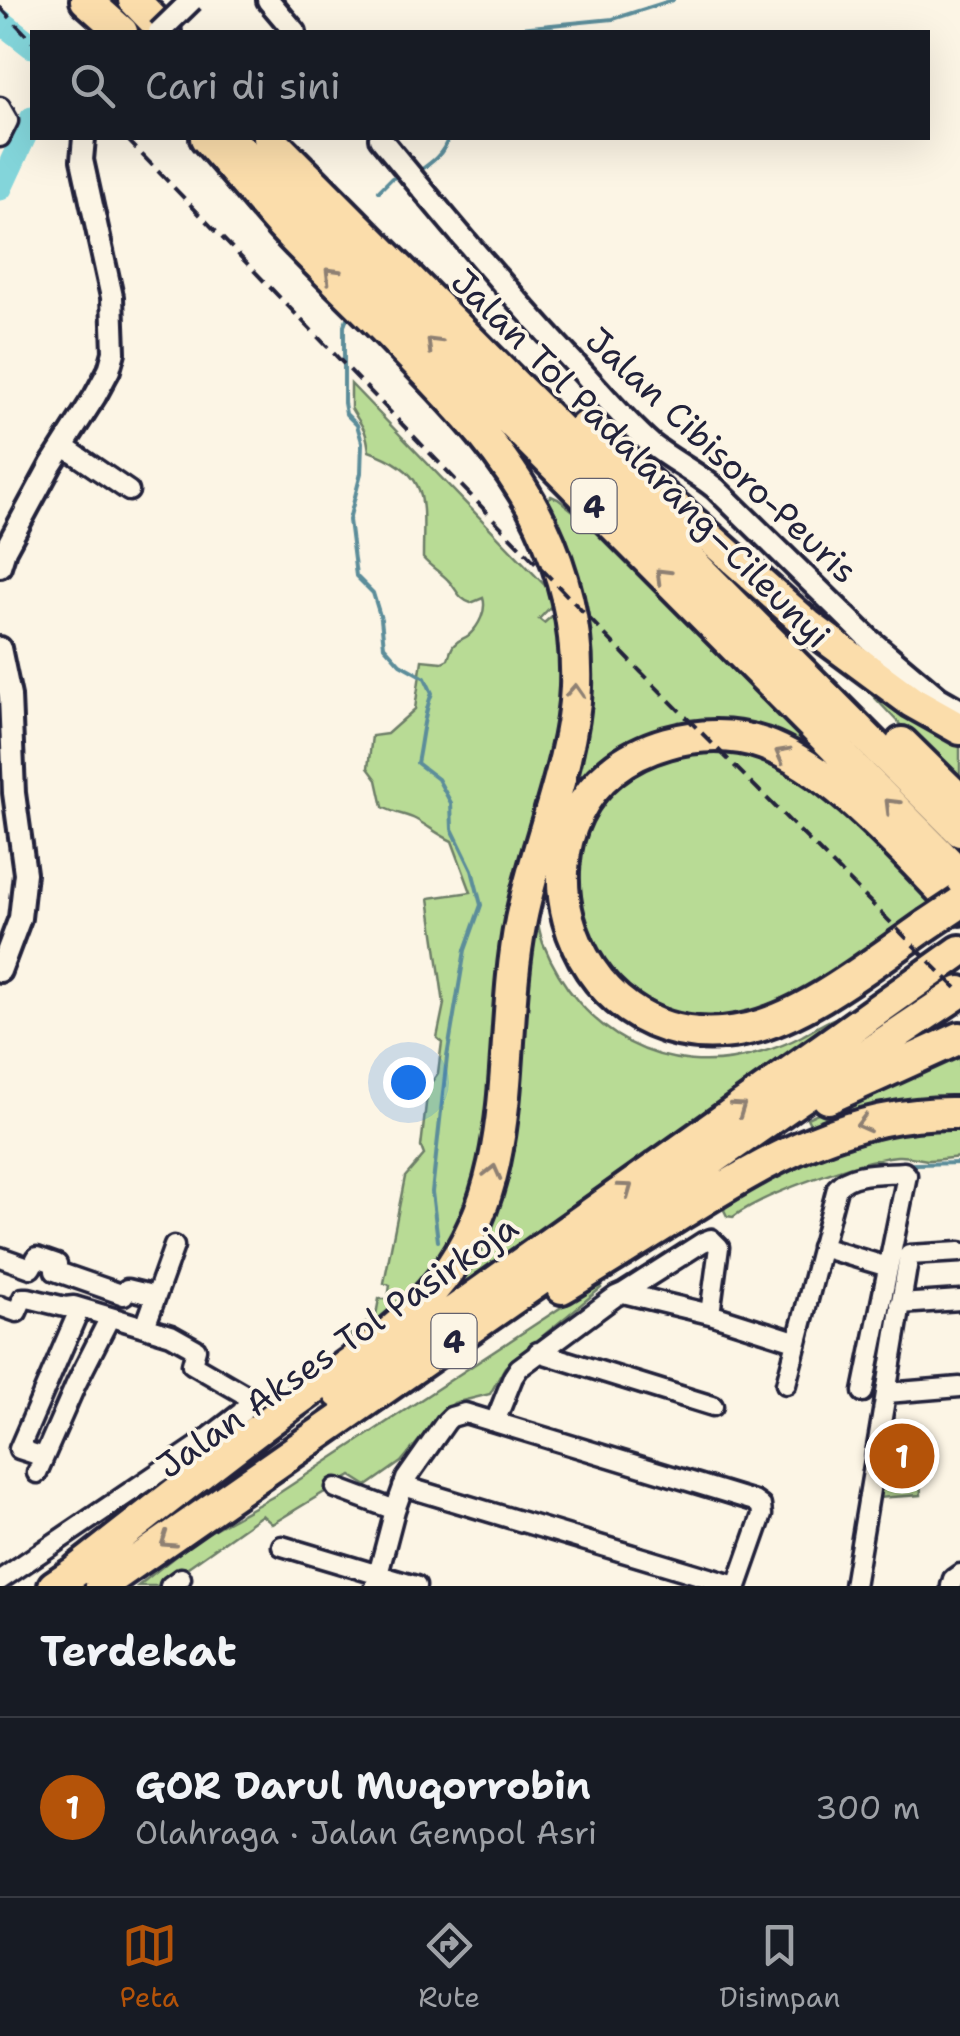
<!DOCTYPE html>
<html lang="id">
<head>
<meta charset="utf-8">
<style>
  :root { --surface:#171b24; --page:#242831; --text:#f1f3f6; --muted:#9ea1a6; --line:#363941; --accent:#b45309 }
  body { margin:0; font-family:"Shantell Sans",sans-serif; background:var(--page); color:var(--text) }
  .you { position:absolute; left:408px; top:1082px; width:35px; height:35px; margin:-25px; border:8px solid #fff; border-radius:50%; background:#1a73e8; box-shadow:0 0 0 15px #1a73e833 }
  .badge { display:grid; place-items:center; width:65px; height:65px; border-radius:50%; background:var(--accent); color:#fff; font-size:32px; font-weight:700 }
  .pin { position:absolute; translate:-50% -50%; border:5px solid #fff; box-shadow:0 2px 10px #0006 }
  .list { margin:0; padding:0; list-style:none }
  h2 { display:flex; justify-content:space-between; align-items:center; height:130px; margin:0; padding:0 40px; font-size:42px }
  h2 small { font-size:32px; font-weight:400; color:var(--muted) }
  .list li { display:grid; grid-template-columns:65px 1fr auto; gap:30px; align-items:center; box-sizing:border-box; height:180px; padding:0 40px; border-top:2px solid var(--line) }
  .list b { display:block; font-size:38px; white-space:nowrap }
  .list p { margin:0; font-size:32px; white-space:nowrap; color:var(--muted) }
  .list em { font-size:32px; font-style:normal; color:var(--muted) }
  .icon { flex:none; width:55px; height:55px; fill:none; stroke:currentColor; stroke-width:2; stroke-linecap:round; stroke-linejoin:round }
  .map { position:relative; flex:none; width:960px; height:1586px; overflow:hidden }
  .search { position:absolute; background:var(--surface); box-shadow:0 10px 40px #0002; left:30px; right:30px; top:30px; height:110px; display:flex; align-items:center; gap:25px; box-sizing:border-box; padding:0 35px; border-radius:0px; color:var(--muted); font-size:38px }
  .sheet { height:310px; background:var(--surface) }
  nav { display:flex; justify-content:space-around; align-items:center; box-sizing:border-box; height:140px; border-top:2px solid var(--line); background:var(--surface); font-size:28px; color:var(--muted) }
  nav a { display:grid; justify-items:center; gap:5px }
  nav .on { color:var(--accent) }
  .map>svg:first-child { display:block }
  .green { fill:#b8db95; stroke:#6d7e68; stroke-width:2.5 }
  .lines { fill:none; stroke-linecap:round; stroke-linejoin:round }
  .stream { stroke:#5c8d9a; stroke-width:4 }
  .river { stroke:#83d5da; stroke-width:25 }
  .minor-casing { stroke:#22223b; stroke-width:25 }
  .tertiary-casing { stroke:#22223b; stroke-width:28 }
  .motorway-casing { stroke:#22223b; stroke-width:38 }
  .minor { stroke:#fcf5e5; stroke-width:18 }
  .tertiary { stroke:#fcf5e5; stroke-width:20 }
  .motorway { stroke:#fbddab; stroke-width:30 }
  .rail { stroke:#22223b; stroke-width:4; stroke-dasharray:15 8; stroke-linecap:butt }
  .tertiary-bridge-casing { stroke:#22223b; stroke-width:28; stroke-linecap:butt }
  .motorway-bridge-casing { stroke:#22223b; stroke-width:38; stroke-linecap:butt }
  .tertiary-bridge { stroke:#fcf5e5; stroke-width:20 }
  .motorway-bridge { stroke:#fbddab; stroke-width:30 }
  .oneway { stroke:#8e8073 }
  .labels { text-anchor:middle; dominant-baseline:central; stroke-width:8; stroke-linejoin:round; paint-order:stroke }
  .shield { fill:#fcf5e5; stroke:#63616e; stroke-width:2.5 }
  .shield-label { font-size:32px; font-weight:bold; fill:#22223b }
  .street-label { font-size:35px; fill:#22223b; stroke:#fcf5e5 }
</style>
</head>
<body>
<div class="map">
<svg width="960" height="1586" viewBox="0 0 960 1586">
  <rect width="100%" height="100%" fill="#fcf5e5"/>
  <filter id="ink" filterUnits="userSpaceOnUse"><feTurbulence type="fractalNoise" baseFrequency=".01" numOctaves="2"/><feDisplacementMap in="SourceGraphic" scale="20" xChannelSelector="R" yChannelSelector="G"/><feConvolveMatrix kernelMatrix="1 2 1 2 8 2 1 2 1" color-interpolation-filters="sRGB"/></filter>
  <g filter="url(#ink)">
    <path class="green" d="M351,384L558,599L539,619L544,623L562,607L563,707L487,1159L469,1216L415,1296L351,1348V1334L376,1315L379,1299H388L390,1285L384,1283L405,1177L424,1155L421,1147L428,1087L438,1073L442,1042L437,1038L444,1004L429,898L471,892L452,841C439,835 428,826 415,819C405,814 395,814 383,807L377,780L368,768L372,736L387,734L415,709L422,660L442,662L448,659C450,654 451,647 455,644C459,639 464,639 469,635C479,626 487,610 483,598L471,603C457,598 458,590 448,580C441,572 430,567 423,558C423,501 432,473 369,451C366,427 362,427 351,408Z
      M551,496L558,499L577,514L821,758L656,737L561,839L589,708L591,655L581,584L567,540L548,507L547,500Z
      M859,681L960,737V788Z
      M707,747L772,759L840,807L938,901L801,996L741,1021H685L634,998L588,944L575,878L587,821L611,789L647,763Z
      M535,906C537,918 539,932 543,943C579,1033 665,1082 759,1053C773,1049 789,1043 802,1036C813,1030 824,1022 836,1018L833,1024L744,1085L451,1303L417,1322L462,1267Z
      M960,1046V1104L873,1111L811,1126L807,1118Z
      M960,1125V1157C950,1158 939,1160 928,1160C918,1159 907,1155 897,1156C859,1160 763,1194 733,1217L727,1216L724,1210L728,1202C761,1183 795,1161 831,1148C872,1132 917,1128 960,1125Z
      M598,1283L601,1288L505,1367L490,1394L454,1403L435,1421L401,1462L367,1486L351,1476L272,1524L262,1515L161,1586H138L198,1538L276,1495Z
      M917,1429L921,1495L877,1498L876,1480L887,1479L884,1432Z"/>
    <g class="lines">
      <path class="stream" d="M478,32L613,19L673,0
        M418,172C431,163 444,154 448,138
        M379,191L392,178L404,176
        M349,313L344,326V403L346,414L357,425L362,442L361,473L349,520L356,576L373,593L381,619L384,646L400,664L425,678L432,693C423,716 422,740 417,763L438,779L451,803L452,829L472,870L481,905L465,950L447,1057L432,1192L438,1241
        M874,1165L960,1163"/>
      <path class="river" d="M0,21L32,46
        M0,188L32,119"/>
      <defs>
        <path id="minor" d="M0,107L8,121L0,137
          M63,446L129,491
          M821,1247L888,1267
          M0,1257L31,1268L37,1257L57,1264L55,1271L124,1295L127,1289L156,1296
          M623,1293L703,1242L711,1239L719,1247L710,1314
          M900,1304L960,1300
          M0,1306L17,1312L23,1298H28L65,1307L74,1306L171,1335L196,1349L192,1364L244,1394L248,1403L242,1412L198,1446L0,1580
          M145,1327L174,1246
          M538,1352L713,1406
          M786,1384L837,1188C851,1171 882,1174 904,1172L907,1175L863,1392
          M887,1393L960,1387
          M495,1422L513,1377L519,1368L616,1296L623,1293L710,1314L795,1341
          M44,1457L19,1449L80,1308
          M37,1473L76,1384L110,1317
          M403,1486L736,1586
          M336,1488L395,1510
          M282,1546L416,1586
          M170,1586L181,1578
          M375,1586L395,1510L406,1479L446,1422L451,1417L465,1413L754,1501L761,1506L762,1515L737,1586
          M854,1586L909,1255L960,1252
          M951,1586L953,1579L960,1574"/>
        <path id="tertiary" d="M268,0L295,32
          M380,138C443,215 508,293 577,366C601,392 624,420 651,444C671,460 694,471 715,488L870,640L939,698L960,710
          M0,566L5,550L51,465L95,396L109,370L114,352L112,297L82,160L84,138
          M0,648L10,696L14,793L25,873L20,918L0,971"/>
        <path id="motorway" d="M86,0L122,32
          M134,0L165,32
          M269,138L960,831
          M236,145L960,874
          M585,427L808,625L912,702L960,729
          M902,743L960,800
          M927,925C875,961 805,1018 743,1030C560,1067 486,795 667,743C698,734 733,733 764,744C836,770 907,856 960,909
          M828,1098L960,1038
          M562,1288C602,1264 641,1239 681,1214C769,1159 852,1110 960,1113
          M339,1393L960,951
          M77,1570C146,1516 216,1461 287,1408C340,1369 403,1331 443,1278C523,1174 497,1041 521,920C536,845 573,762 576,687C578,631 565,575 541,524C507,452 448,395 393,338C356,300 317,264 281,225C255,196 231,166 206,138
          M54,1586L94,1559
          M101,1586L798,1100L960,992"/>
      </defs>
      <use href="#minor" class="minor-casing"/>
      <use href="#tertiary" class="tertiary-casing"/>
      <use href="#motorway" class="motorway-casing"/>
      <use href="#minor" class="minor"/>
      <use href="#tertiary" class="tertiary"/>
      <use href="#motorway" class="motorway"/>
      <path class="rail" d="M0,7L32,41
        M126,138L641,672L960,992"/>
      <defs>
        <path id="tertiary-bridge" d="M159,32L192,0"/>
        <path id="motorway-bridge" d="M927,925L960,903"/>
      </defs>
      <use href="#tertiary-bridge" class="tertiary-bridge-casing"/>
      <use href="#motorway-bridge" class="motorway-bridge-casing"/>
      <use href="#tertiary-bridge" class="tertiary-bridge"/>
      <use href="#motorway-bridge" class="motorway-bridge"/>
    </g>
    <defs><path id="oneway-chevron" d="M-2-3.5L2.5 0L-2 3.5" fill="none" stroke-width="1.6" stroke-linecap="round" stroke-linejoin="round" transform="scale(2.5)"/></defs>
    <g class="oneway">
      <use href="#oneway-chevron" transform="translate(331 274) rotate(-135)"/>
      <use href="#oneway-chevron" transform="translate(433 344) rotate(-135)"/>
      <use href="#oneway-chevron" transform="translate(662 575) rotate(-135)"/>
      <use href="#oneway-chevron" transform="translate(575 691) rotate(-87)"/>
      <use href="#oneway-chevron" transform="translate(782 754) rotate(-152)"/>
      <use href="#oneway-chevron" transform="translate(891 805) rotate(-135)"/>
      <use href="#oneway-chevron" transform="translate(739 1108) rotate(-35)"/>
      <use href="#oneway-chevron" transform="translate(863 1124) rotate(166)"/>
      <use href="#oneway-chevron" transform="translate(493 1172) rotate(-76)"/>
      <use href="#oneway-chevron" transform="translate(626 1189) rotate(-36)"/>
      <use href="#oneway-chevron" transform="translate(167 1541) rotate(146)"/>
    </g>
  </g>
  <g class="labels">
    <g class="shield">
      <rect x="571.5" y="479" width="45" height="54" rx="8"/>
      <rect x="431.5" y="1314" width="45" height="54" rx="8"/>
    </g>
    <g class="shield-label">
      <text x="594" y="506">4</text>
      <text x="454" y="1341">4</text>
    </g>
    <g class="street-label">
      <text transform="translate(722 455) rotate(43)">Jalan Cibisoro-Peuris</text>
      <text transform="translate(641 458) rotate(45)">Jalan Tol Padalarang–Cileunyi</text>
      <text transform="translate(337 1346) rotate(-35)">Jalan Akses Tol Pasirkoja</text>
    </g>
  </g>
</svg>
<div class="you"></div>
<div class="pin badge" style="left:902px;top:1456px">1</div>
<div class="search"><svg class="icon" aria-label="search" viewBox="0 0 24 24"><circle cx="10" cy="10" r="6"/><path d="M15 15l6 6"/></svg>Cari di sini</div>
</div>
<section class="sheet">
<h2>Terdekat<small></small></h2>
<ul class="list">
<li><span class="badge">1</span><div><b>GOR Darul Muqorrobin</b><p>Olahraga · Jalan Gempol Asri</p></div><em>300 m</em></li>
</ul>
</section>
<nav>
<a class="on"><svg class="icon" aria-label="map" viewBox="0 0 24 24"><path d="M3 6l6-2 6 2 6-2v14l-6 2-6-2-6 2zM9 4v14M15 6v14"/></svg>Peta</a>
<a><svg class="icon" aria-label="directions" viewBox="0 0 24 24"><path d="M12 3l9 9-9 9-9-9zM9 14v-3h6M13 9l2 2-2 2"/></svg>Rute</a>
<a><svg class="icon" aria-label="saved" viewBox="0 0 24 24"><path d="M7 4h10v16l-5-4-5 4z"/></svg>Disimpan</a>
</nav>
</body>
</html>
